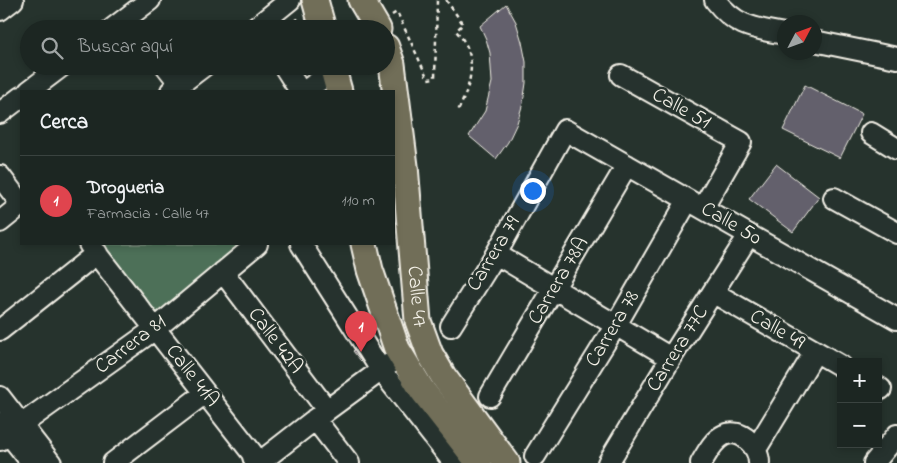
<!DOCTYPE html>
<html lang="es">
<head>
<meta charset="utf-8">
<style>
  :root { --surface:#1c2622; --page:#29322f; --text:#f1f3f6; --muted:#a0a5a5; --line:#3a4340; --accent:#2563eb }
  body { margin:0; font-family:"Indie Flower",sans-serif; background:var(--page); color:var(--text) }
  .controls { position:absolute; right:15px; bottom:15px; display:grid; overflow:hidden; border-radius:0px; box-shadow:0 2px 8px #0003 }
  .controls button { width:45px; height:45px; display:grid; place-items:center; padding:0; border:0; border-bottom:1px solid var(--line); background:var(--surface); color:var(--text); font:25px sans-serif }
  .compass { position:absolute; left:777px; top:15px; width:45px; height:45px; border-radius:50%; background:var(--surface); box-shadow:0 2px 8px #0003; rotate:49deg }
  .you { position:absolute; left:532px; top:190px; width:18px; height:18px; margin:-12px; border:4px solid #fff; border-radius:50%; background:#1a73e8; box-shadow:0 0 0 8px #1a73e833 }
  .badge { display:grid; place-items:center; width:32px; height:32px; border-radius:50%; background:var(--accent); color:#fff; font-size:16px; font-weight:700 }
  .pin { position:absolute; translate:-50% -41px; filter:drop-shadow(0 1px 2px #0008) }
  .pin::after { content:''; position:absolute; top:26px; width:18px; height:15px; background:inherit; clip-path:polygon(0 0,100% 0,50% 100%) }
  .list { margin:0; padding:0; list-style:none }
  h2 { display:flex; justify-content:space-between; align-items:center; height:65px; margin:0; padding:0 20px; font-size:21px }
  h2 small { font-size:16px; font-weight:400; color:var(--muted) }
  .list li { display:grid; grid-template-columns:32px 1fr auto; gap:15px; align-items:center; box-sizing:border-box; height:90px; padding:0 20px; border-top:1px solid var(--line) }
  .list b { display:block; font-size:19px; white-space:nowrap }
  .list p { margin:0; font-size:16px; white-space:nowrap; color:var(--muted) }
  .list em { font-size:16px; font-style:normal; color:var(--muted) }
  .icon { flex:none; width:28px; height:28px; fill:none; stroke:currentColor; stroke-width:2; stroke-linecap:round; stroke-linejoin:round }
  .map { position:relative; flex:none; width:897px; height:463px; overflow:hidden }
  .search { position:absolute; background:var(--surface); box-shadow:0 2px 8px #0003; left:20px; top:20px; width:375px; height:55px; display:flex; align-items:center; gap:12px; box-sizing:border-box; padding:0 18px; border-radius:28px; color:var(--muted); font-size:19px }
  .panel { position:absolute; background:var(--surface); box-shadow:0 2px 8px #0003; left:20px; top:90px; width:375px; height:155px; border-radius:0px }
  .map>svg:first-child { display:block }
  .green { fill:#4e6f59; stroke:#a1b0a0 }
  .building { fill:#64616c; stroke:#f4f1e8 }
  .lines { fill:none; stroke-linecap:round; stroke-linejoin:round }
  .minor-casing { stroke:#f4f1e8; stroke-width:24 }
  .major-casing { stroke:#f4f1e8; stroke-width:29 }
  .path { stroke:#f4f1e8; stroke-width:2.5; stroke-dasharray:4 4; stroke-linecap:butt }
  .minor { stroke:#26332d; stroke-width:20 }
  .major { stroke:#716e59; stroke-width:25 }
  .labels { text-anchor:middle; dominant-baseline:central; stroke-width:5; stroke-linejoin:round; paint-order:stroke }
  .street-label { font-size:21px; fill:#f4f1e8; stroke:#26332d }
</style>
</head>
<body>
<div class="map">
<svg width="897" height="463" viewBox="0 0 897 463">
  <rect width="100%" height="100%" fill="#26332d"/>
  <filter id="ink" filterUnits="userSpaceOnUse"><feTurbulence type="fractalNoise" baseFrequency=".02" numOctaves="2"/><feDisplacementMap in="SourceGraphic" scale="10" xChannelSelector="R" yChannelSelector="G"/><feConvolveMatrix kernelMatrix="1 2 1 2 8 2 1 2 1" color-interpolation-filters="sRGB"/></filter>
  <g filter="url(#ink)">
    <path class="green" d="M96,244H246L155,317Z"/>
    <path class="building" d="M506,4L516,22L522,42L526,62V83L523,103L517,123L508,142L496,159L469,136L485,111L492,82L490,53L486,39L480,26Z
      M805,85L862,114L840,158L783,130Z
      M776,164L819,197L793,232L749,199Z
      M361,345L369,354L361,361L353,351Z"/>
    <g class="lines">
      <defs>
        <path id="minor" d="M715,0C736,27 753,28 784,34
          M0,10L13,0
          M112,29L150,0
          M254,29L290,0
          M814,41L897,58
          M166,66L180,84
          M284,66L300,91
          M621,75L741,142L703,208
          M29,91L62,66
          M171,91L204,66
          M305,91L323,78
          M0,113L21,97
          M871,133L897,149
          M0,176L21,204
          M834,198L897,233
          M0,222L21,205
          M89,244L252,453L255,463
          M301,244L381,370L454,463
          M496,254L671,358
          M223,272L327,410
          M714,293L841,366
          M451,326L496,254L565,130L897,319
          M0,330L97,253
          M878,387L881,389
          M490,396L627,165
          M0,397L51,463
          M315,419L349,463
          M0,423L32,463
          M0,440L155,329L257,244
          M756,449L815,352
          M535,456L616,325L688,200
          M113,463L205,393
          M259,463L327,410L391,363
          M608,463L671,358L749,235
          M701,463C707,453 713,440 724,435C741,427 759,447 759,463
          M874,463L897,435"/>
        <g id="major">
          <path d="M315,0L323,29"/>
          <path d="M361,0L378,29"/>
          <path id="s1" d="M386,47L392,64L405,166L418,321L430,354L443,376L507,463"/>
          <path d="M332,66L339,91"/>
          <path d="M364,244L370,270L397,349L422,390L479,463"/>
        </g>
      </defs>
      <use href="#minor" class="minor-casing"/>
      <use href="#major" class="major-casing"/>
      <path class="path" d="M446,0L463,24L456,31C480,56 471,85 457,113
        M392,15L397,12L428,79L435,78L437,0
        M294,29L298,22L296,16"/>
      <use href="#minor" class="minor"/>
      <use href="#major" class="major"/>
    </g>
  </g>
  <g class="labels">
    <g class="street-label">
      <text transform="translate(681 109) rotate(29)">Calle 51</text>
      <text transform="translate(731 224) rotate(30)">Calle 50</text>
      <text transform="translate(494 254) rotate(-59)">Carrera 79</text>
      <text transform="translate(559 281) rotate(-59)">Carrera 78A</text>
      <text stroke="none"><textPath href="#s1" startOffset="252">Calle 47</textPath></text>
      <text transform="translate(613 329) rotate(-59)">Carrera 78</text>
      <text transform="translate(777 330) rotate(30)">Calle 49</text>
      <text transform="translate(275 341) rotate(53)">Calle 42A</text>
      <text transform="translate(131 345) rotate(-37)">Carrera 81</text>
      <text transform="translate(678 349) rotate(-58)">Carrera 77C</text>
      <text transform="translate(192 376) rotate(52)">Calle 41A</text>
    </g>
  </g>
</svg>
<div class="controls">
<button>+</button>
<button>−</button>
</div>
<svg class="compass" viewBox="-18 -18 36 36"><path d="M0-13l5 13h-10z" fill="#e53935"/><path d="M0 13l5-13h-10z" fill="#a0a5a5"/></svg>
<div class="you"></div>
<div class="pin badge" style="left:361px;top:352px;background:#e0444e">1</div>
<div class="search"><svg class="icon" aria-label="search" viewBox="0 0 24 24"><circle cx="10" cy="10" r="6"/><path d="M15 15l6 6"/></svg>Buscar aquí</div>
<section class="panel">
<h2>Cerca<small></small></h2>
<ul class="list">
<li><span class="badge" style="background:#e0444e">1</span><div><b>Drogueria</b><p>Farmacia · Calle 47</p></div><em>110 m</em></li>
</ul>
</section>
</div>
</body>
</html>
